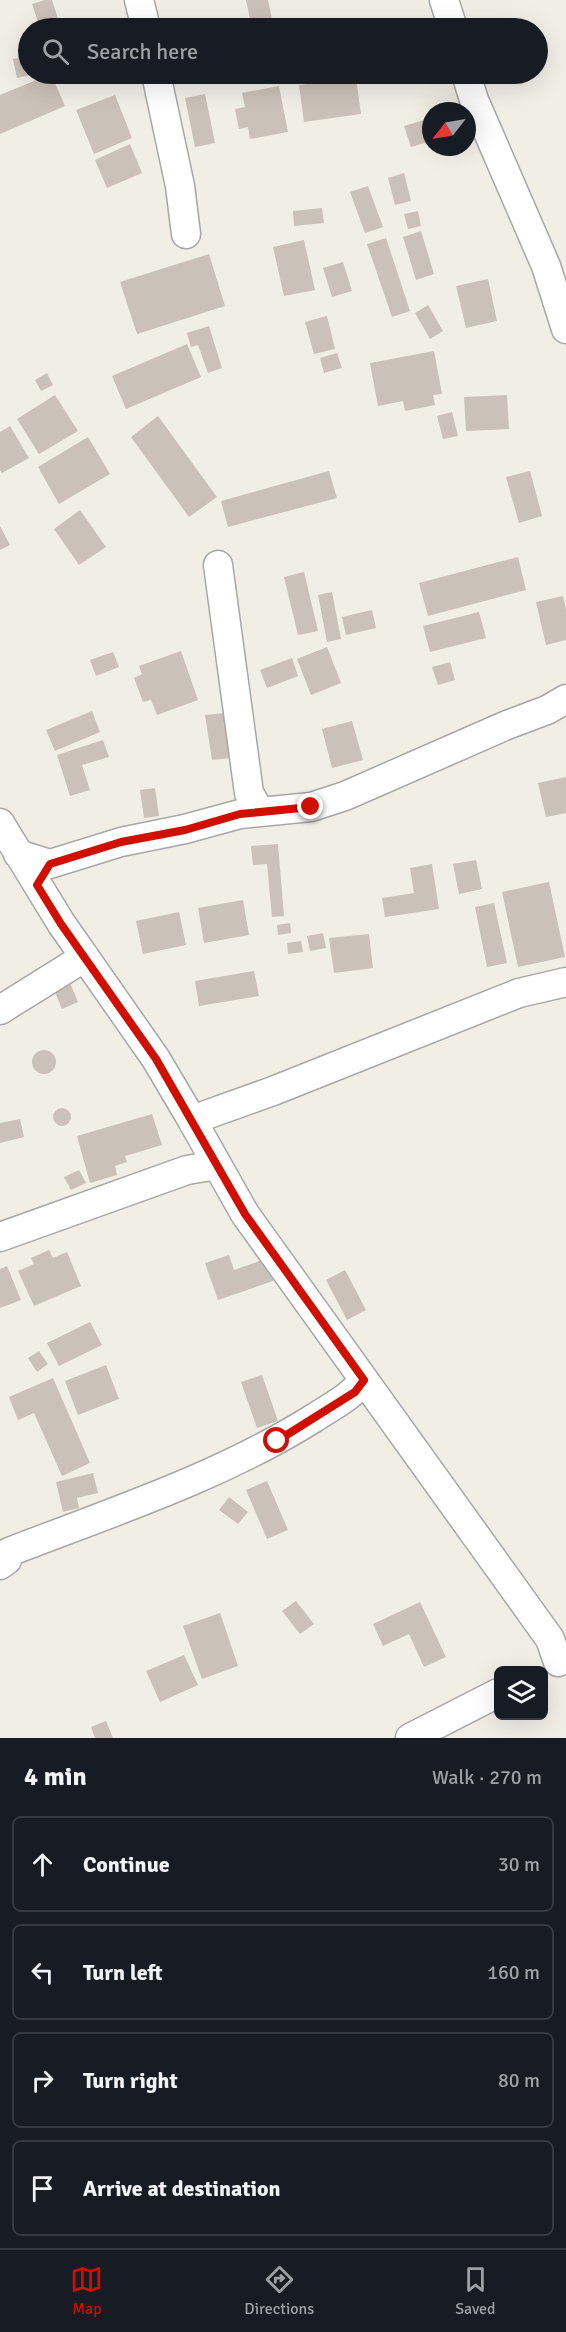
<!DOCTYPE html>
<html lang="en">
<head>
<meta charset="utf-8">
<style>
  :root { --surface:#171b24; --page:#20242c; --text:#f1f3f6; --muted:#9ea1a6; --line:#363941; --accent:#d00f00 }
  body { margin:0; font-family:Signika,sans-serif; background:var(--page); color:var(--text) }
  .controls { position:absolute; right:18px; bottom:18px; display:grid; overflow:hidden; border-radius:9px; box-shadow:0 6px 24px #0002 }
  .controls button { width:54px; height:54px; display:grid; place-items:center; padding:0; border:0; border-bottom:2px solid var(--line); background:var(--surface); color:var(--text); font:30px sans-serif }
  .compass { position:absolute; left:422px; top:102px; width:54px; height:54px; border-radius:50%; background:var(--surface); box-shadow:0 6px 24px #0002; rotate:239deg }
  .stop { position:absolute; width:18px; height:18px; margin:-14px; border:4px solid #d00f00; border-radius:50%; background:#fff }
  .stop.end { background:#d00f00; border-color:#fff; box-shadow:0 2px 6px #0008 }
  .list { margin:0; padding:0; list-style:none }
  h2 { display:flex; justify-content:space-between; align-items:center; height:78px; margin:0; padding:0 24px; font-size:26px }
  h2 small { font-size:20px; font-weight:400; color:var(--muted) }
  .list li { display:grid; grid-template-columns:39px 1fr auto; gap:18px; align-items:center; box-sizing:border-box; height:96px; margin:0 12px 12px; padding:0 12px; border:2px solid var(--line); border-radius:9px }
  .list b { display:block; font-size:22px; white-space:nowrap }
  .list em { font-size:20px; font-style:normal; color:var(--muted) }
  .icon { flex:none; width:33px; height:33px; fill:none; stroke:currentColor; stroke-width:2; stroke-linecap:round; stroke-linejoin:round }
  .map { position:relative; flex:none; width:566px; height:1738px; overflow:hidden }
  .search { position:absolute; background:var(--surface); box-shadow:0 6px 24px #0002; left:18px; right:18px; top:18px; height:66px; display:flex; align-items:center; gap:15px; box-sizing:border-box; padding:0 21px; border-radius:33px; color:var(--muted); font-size:22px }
  .sheet { height:510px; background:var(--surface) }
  nav { display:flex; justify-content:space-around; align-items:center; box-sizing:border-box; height:84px; border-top:2px solid var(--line); background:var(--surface); font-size:16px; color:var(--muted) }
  nav a { display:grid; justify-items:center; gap:3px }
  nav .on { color:var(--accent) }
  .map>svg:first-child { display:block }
  .building { fill:#cac1b8 }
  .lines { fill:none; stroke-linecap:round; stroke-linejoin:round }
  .minor-casing { stroke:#a7a7a7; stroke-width:31 }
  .minor { stroke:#fff; stroke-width:28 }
  .route { stroke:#d00f00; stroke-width:8 }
</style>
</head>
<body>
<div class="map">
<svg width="566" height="1738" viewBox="0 0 566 1738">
  <rect width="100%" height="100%" fill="#f1eee6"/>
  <path class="building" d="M45,0H52L61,28H40L32,4Z
    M246,0H268L274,28H252Z
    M28,56V74H35L17,78L13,59Z
    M51,74L65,106L0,134V95Z
    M189,74H226L191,82Z
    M261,74H283L262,79Z
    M356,78L361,114L304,122L299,85Z
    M279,86L288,132L250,139L248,127L239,129L235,109L245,107L242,93Z
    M205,94L215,143L195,147L185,98Z
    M115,95L132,138L94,154L76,110Z
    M431,118V141L411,147L404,126Z
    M130,144L142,173L107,188L95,160Z
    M404,173L411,201L395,205L388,178Z
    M368,186L383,227L365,233L350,192Z
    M322,208L324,223L294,226L293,211Z
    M418,211L421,226L408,229L404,214Z
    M421,231L434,274L416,280L403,237Z
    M386,238L410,311L392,317L367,244Z
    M304,240L315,290L284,296L273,247Z
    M209,254L225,306L137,334L120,282Z
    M343,262L352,291L332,297L323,268Z
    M488,279L497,321L466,328L456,286Z
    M428,305L443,331L430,339L415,313Z
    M327,316L335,349L314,354L305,322Z
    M209,326L222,368L208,373L198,345L191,347L187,333Z
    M187,344L201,377L126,409L112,376Z
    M434,351L442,394L433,395L435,405L405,411L403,401L378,406L370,363Z
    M337,353L342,368L324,373L320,358Z
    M47,373L53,385L41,391L35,380Z
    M55,395L78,431L39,454L17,419Z
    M507,395L509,429L466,431L464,397Z
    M452,412L458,436L443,439L437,416Z
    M158,416L217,497L189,517L131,437Z
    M10,426L29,458L2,473L0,470V432Z
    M88,437L110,474L59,504L38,467Z
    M329,471L337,498L228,527L221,501Z
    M530,471L542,516L519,523L506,477Z
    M80,510L106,547L79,565L54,529Z
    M0,526L10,545L0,550Z
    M518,557L526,590L428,616L419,583Z
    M304,572L318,631L298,635L284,577Z
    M332,592L341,639L327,642L318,595Z
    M563,596L566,609V640L546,645L536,602Z
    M372,610L376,628L346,635L342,617Z
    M479,612L486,638L430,652L423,626Z
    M327,647L341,683L311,695L297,659Z
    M181,651L198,700L157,715L151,700L143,702L134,678L142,674L139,666Z
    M113,652L119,667L96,676L90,660Z
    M292,658L298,676L267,688L260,670Z
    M450,662L455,680L438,685L432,667Z
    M92,711L100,732L55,751L46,730Z
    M224,713L231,758L212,760L205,715Z
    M352,721L363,760L332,768L322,729Z
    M103,740L109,757L82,765L90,790L70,796L57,755Z
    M566,777V813L546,817L538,783Z
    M155,788L159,816L144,818L140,790Z
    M278,844L284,916L272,917L267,864L253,865L251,846Z
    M476,860L482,889L459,894L453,864Z
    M432,864L439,909L385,917L382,898L414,893L410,868Z
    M549,882L565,957L518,967L502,892Z
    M243,900L249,935L204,943L198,908Z
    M494,903L507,963L487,967L475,907Z
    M179,912L186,945L143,954L136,921Z
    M290,923L291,933L278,935L277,925Z
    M323,933L326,948L310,951L307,936Z
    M369,934L373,968L334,973L329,938Z
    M301,941L303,952L288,954L287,943Z
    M254,971L259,996L199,1006L195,981Z
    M68,978L78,1002L62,1009L52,985Z
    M32 1062a12 12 0 1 1 24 0a12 12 0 1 1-24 0Z
    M53 1117a9 9 0 1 1 18 0a9 9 0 1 1-18 0Z
    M152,1114L162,1145L125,1156L127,1162L115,1166L117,1175L90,1183L77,1136Z
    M20,1119L24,1137L0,1143V1123Z
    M79,1170L86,1183L71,1190L64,1177Z
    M49,1250L53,1258L67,1252L81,1286L34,1306L18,1271L34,1264L31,1258Z
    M229,1255L234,1270L268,1258L276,1280L218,1300L205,1263Z
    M7,1266L21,1300L0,1308V1269Z
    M345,1270L366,1310L347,1320L326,1280Z
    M90,1322L102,1345L59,1366L47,1343Z
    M39,1351L48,1364L37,1372L28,1358Z
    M106,1365L119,1399L78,1415L65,1381Z
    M262,1375L278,1421L257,1428L241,1382Z
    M53,1378L90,1463L62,1476L34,1413L18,1420L9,1397Z
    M93,1473L98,1493L77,1498L79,1508L63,1512L56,1482Z
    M267,1481L288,1530L267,1539L246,1490Z
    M229,1497L248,1512L238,1524L219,1510Z
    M296,1601L314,1624L300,1634L282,1611Z
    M420,1602L446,1657L424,1667L409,1634L383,1646L373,1624Z
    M220,1613L238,1666L202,1679L183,1626Z
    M184,1655L198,1685L160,1702L146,1671Z
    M106,1721L113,1738H95L91,1727Z"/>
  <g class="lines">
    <defs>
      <path id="minor" d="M139,0L146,28
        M444,0L453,28
        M156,74L180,186L186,234
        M466,74L474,100L546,266L566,329
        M218,565L249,793L259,810
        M0,823L61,923L156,1059L192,1120L273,1091L519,993L566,982
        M18,854L50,864L121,842L185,829L240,814L311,807L345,796L507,725L547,710L566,699
        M0,1010L85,957
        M192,1120L245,1214L550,1639L558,1662
        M0,1237L187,1170L217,1165
        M0,1565L7,1560L9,1552C112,1512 220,1477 314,1418C332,1406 351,1397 364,1380
        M410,1738L498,1693"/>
    </defs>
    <use href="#minor" class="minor-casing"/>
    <use href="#minor" class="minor"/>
  </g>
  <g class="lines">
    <path class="route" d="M277,1441L355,1392L364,1380L245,1214L156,1059L61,924L37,885L50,864L121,842L185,830L240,814L311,807"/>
  </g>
</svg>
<div class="controls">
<button><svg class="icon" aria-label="layers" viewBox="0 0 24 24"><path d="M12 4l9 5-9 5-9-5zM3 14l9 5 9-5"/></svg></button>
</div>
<svg class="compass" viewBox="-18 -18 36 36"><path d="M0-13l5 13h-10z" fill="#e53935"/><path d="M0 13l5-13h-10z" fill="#9ea1a6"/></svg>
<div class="stop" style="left:277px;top:1441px"></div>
<div class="stop end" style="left:311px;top:807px"></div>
<div class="search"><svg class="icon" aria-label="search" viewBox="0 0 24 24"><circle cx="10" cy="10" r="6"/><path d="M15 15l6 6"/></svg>Search here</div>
</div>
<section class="sheet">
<h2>4 min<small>Walk · 270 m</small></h2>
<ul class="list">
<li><svg class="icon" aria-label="ahead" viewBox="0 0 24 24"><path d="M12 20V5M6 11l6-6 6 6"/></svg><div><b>Continue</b></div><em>30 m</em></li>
<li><svg class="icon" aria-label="left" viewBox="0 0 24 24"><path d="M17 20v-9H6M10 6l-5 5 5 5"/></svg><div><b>Turn left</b></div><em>160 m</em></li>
<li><svg class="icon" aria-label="right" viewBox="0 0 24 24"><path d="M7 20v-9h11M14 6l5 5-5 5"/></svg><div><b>Turn right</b></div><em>80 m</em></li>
<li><svg class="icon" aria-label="arrive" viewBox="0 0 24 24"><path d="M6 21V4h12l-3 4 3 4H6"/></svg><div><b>Arrive at destination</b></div></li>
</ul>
</section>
<nav>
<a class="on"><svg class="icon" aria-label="map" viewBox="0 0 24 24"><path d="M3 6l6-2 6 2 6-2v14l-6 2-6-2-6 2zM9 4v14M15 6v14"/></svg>Map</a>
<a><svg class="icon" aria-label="directions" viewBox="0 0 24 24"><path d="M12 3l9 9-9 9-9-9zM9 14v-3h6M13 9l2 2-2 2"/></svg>Directions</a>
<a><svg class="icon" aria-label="saved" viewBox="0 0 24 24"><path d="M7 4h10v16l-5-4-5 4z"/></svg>Saved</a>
</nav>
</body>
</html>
